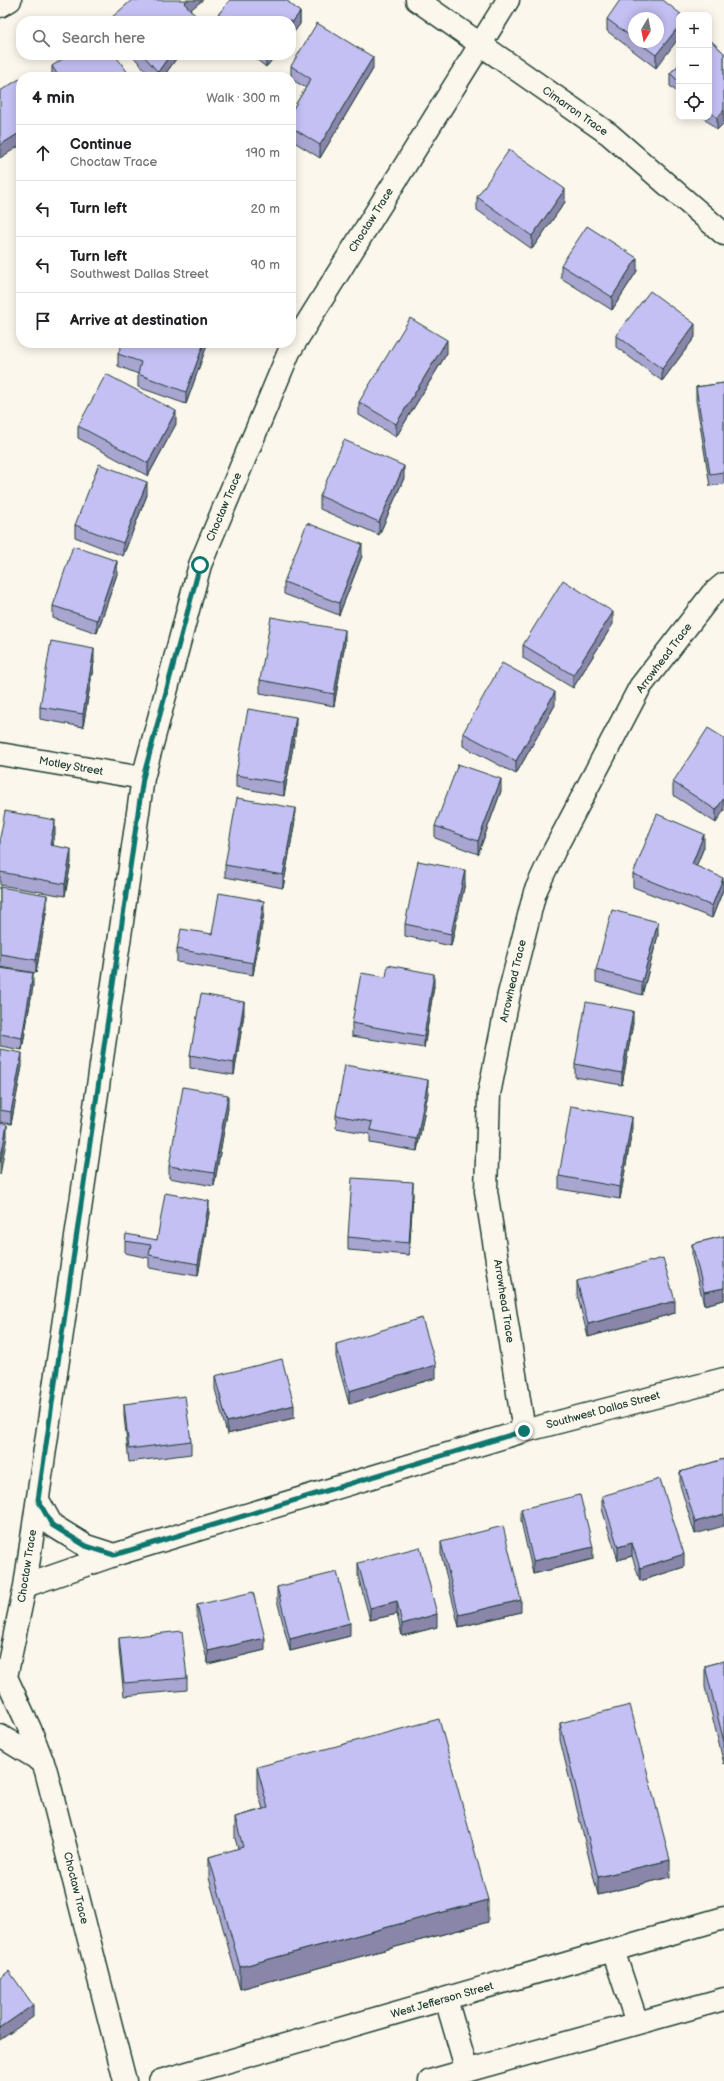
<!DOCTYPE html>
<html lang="en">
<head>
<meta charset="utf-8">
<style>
  :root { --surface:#fff; --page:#f2f2f2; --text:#202124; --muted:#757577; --line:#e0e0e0 }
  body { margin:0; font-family:"Balsamiq Sans",sans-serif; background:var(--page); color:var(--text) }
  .controls { position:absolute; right:12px; top:12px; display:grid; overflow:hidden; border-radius:8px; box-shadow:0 2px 10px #0003 }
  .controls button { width:36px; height:36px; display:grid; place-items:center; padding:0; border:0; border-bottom:1px solid var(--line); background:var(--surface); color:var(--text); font:20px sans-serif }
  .compass { position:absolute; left:628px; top:12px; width:36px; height:36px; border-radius:50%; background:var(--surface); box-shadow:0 2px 10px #0003; rotate:190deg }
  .stop { position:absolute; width:12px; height:12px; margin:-9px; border:3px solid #0f766e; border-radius:50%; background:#fff }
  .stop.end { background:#0f766e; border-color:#fff; box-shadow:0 1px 4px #0008 }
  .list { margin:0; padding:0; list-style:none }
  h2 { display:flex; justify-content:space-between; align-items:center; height:52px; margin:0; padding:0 16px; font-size:17px }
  h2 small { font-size:13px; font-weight:400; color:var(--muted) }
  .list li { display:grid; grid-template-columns:26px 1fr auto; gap:12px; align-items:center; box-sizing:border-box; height:56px; padding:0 16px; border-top:1px solid var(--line) }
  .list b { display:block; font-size:15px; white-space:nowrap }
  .list p { margin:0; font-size:13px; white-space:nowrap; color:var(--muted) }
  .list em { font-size:13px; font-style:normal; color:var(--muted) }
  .icon { flex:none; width:22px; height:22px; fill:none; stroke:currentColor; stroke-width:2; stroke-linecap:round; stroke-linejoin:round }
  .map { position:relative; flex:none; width:724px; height:2081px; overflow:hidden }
  .search { position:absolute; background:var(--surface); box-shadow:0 2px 10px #0003; left:16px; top:16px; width:280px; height:44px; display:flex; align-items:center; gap:10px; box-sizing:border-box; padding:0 14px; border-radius:16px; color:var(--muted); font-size:15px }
  .panel { position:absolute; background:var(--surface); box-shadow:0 2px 10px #0003; left:16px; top:72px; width:280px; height:276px; border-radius:16px }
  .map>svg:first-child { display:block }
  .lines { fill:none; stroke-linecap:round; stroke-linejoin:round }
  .street-casing { stroke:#1f3d34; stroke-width:25 }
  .secondary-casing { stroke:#1f3d34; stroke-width:25 }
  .street { stroke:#fbf7ec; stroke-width:22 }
  .secondary { stroke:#fbf7ec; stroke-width:22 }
  .wall { fill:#a9a5d1; stroke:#1f3d34; fill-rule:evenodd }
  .shaded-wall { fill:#8986aa; stroke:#1f3d34 }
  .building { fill:#c4c0f3; stroke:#1f3d34 }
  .route { stroke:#0f766e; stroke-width:5 }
  .labels { text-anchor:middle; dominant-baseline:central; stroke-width:4; stroke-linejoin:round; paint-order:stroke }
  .street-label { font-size:11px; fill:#1f3d34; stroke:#fbf7ec }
</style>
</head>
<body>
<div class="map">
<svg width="724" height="2081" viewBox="0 0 724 2081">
  <rect width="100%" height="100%" fill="#fbf7ec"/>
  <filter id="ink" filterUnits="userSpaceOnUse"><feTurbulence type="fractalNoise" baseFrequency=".025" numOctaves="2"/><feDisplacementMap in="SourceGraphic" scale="8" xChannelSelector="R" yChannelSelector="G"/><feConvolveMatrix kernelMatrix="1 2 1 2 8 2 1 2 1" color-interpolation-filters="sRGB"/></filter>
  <g filter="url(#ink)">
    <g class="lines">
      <defs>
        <path id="street" d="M417,0L609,134L724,234
          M0,6L10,0
          M0,754L143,778
          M524,1431L486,1191L489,1094L509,994L535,892L554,851L640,687L712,594L724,584
          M38,1500L52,1525L86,1546L114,1555
          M25,1586L114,1555L524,1431L724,1379
          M0,1736L43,1762
          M125,2081L46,1771L30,1729L6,1677L25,1586L143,778L200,565L289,352L508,0"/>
        <path id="secondary" d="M613,1950L637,2023
          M446,1999L467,2071
          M160,2081L724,1918
          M430,2081L724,1999"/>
      </defs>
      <use href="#street" class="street-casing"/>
      <use href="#secondary" class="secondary-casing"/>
      <use href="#street" class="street"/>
      <use href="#secondary" class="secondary"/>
    </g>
    <path class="wall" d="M230,0H286L300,12V24L291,36V21H217V16Z
      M663,0L656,68L607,31V19ZM634,18L658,42H634Z
      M709,39L724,53V123L717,130L703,117H709Z
      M132,55H179L163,77H151Z
      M251,55H276L266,67Z
      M679,65V94L670,86V73Z
      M52,66L131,77H52Z
      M291,66L373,69L320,158L291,140V112L306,88L291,79Z
      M477,197L565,202L532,249L477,210Z
      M561,265L637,271L612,310L561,278Z
      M616,335L695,337L662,381L616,347Z
      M207,343V345L186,404L138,387V374L118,366V354Z
      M447,353L396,437L359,415V402Z
      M724,383V484L710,486L696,400V387Z
      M176,424L148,476L78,438V426Z
      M404,478L379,535L320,509V496Z
      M147,495L123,556L75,537V525Z
      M362,556L339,615L284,594V582Z
      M117,574L97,633L53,618V606Z
      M613,624L573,688L523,658V645Z
      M345,643L334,706L260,693V680Z
      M94,662L83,727L40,719V707Z
      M555,705L516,774L463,746V733Z
      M296,730L284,796L236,787V775Z
      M724,738L716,823L673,795V782Z
      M501,791L478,854L435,838V826Z
      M295,820L283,888L225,877V865Z
      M55,833L53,846L71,862L65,896L0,885V838Z
      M704,847L696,866L723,890L712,918L633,887V874Z
      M465,883L451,946L405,936V924Z
      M0,887L47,908L36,973L0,967Z
      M264,913L253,975L177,962V949L212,934Z
      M658,935L642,995L596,982V970Z
      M0,968L33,986L22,1050L0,1046Z
      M434,986L424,1048L352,1036V1023Z
      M244,1014L234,1075L190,1068V1055Z
      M633,1023L622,1085L575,1077V1064Z
      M0,1049L22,1066L11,1124L0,1122Z
      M428,1093L417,1151L370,1143V1134L336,1128V1115Z
      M228,1108L214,1186L169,1178V1166Z
      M632,1130L620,1199L559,1189V1176Z
      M413,1194L409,1255L348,1250V1237Z
      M209,1213L198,1276L149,1268V1258L125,1253V1241L157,1240Z
      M724,1236V1300L704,1305L692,1257V1244Z
      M577,1281L675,1313L588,1337L577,1294Z
      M336,1344L436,1378L349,1404L336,1357Z
      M215,1376L294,1418L227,1434L215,1389Z
      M124,1404L191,1441V1454L129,1462L124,1416Z
      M724,1459L695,1534L680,1485V1472Z
      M602,1496L684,1567L640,1581L632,1556L618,1560L602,1509Z
      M521,1509L593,1559L533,1574L521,1521Z
      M441,1542L521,1612L459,1627L441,1554Z
      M358,1563L437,1627L402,1636L397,1614L370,1620L358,1576Z
      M277,1587L350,1636L290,1651L277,1600Z
      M197,1605L265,1650L208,1664L197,1618Z
      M119,1638L187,1678V1690L124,1696L119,1650Z
      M724,1661V1764L705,1687V1666Z
      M560,1723L670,1877L598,1895L560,1740Z
      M257,1767L488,1922L240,1989L209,1878V1857L238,1849L235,1838V1817L263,1809L257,1789Z"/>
    <path class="shaded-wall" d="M187,0H203L184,15V3Z
      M300,12V24L291,36V24Z
      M679,26V38L656,68V55Z
      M170,55H179L163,77H158V72Z
      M266,55H276L266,67Z
      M373,57V69L320,158V145Z
      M724,110V123L717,130V118Z
      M21,132V145L0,158V145Z
      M565,189V202L532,249V236Z
      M637,258V271L612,310V297Z
      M695,324V337L662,381V369Z
      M447,340V353L396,437V424Z
      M204,343H207V345L186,404V392Z
      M176,411V424L148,476V463Z
      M404,466V478L379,535V522Z
      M147,482V495L123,556V543Z
      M362,544V556L339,615V603Z
      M117,561V574L97,633V620Z
      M613,612V624L573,688V675Z
      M345,630V643L334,706V694Z
      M94,649V662L83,727V714Z
      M555,692V705L516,774V761Z
      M296,717V730L284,796V783Z
      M501,779V791L478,854V841Z
      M724,798V810L716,823V810Z
      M295,808V820L283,888V875Z
      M55,820V833L50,858V845Z
      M704,834V847L692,877V864Z
      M71,849V862L65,896V884Z
      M465,870V883L451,946V934Z
      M723,878V890L712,918V906Z
      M47,895V908L36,973V960Z
      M264,901V913L253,975V963Z
      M658,922V935L642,995V982Z
      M33,973V986L22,1050V1038Z
      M434,974V986L424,1048V1036Z
      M244,1002V1014L234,1075V1063Z
      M633,1011V1023L622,1085V1073Z
      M22,1053V1066L11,1124V1112Z
      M428,1080V1093L417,1151V1139Z
      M228,1095V1108L214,1186V1173Z
      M632,1117V1130L620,1199V1187Z
      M7,1125V1137L0,1175V1162Z
      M413,1182V1194L409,1255V1243Z
      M209,1201V1213L198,1276V1264Z
      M724,1288V1300L704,1305V1292Z
      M675,1301V1313L588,1337V1324Z
      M436,1365V1378L349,1404V1391Z
      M294,1405V1418L227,1434V1422Z
      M724,1514V1526L695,1534V1522Z
      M632,1543V1556L618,1560V1547Z
      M593,1547V1559L533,1574V1561Z
      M684,1554V1567L640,1581V1568Z
      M521,1600V1612L459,1627V1615Z
      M397,1601V1614L370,1620V1608Z
      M437,1614V1627L402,1636V1624Z
      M350,1623V1636L290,1651V1639Z
      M265,1638V1650L208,1664V1651Z
      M670,1860V1877L598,1895V1877Z
      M488,1900V1922L240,1989V1967Z
      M33,2005V2017L0,2040V2028Z"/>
    <path class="building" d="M132,0H187L184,3L197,17L194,21H114L111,18Z
      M230,0H286L300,12L291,24V21H224L217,16Z
      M620,0H663L682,15H679V26L656,55L638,42H658V18H634V39L607,19Z
      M317,23L373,57L320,145L291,127V112L311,79L291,66Z
      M709,39L724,53V110L717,118L709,110Z
      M69,55H115L131,77H59L52,66Z
      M143,55H170L158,72Z
      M679,65V82L670,73Z
      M21,78V132L0,145V91Z
      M509,150L565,189L532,236L477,197Z
      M587,226L637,258L612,297L561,265Z
      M650,291L695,324L662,369L616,335Z
      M410,318L447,340L396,424L359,402Z
      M122,343H204L186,392L138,374L141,362L118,354Z
      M106,374L176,411L148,463L78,426Z
      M724,383V472L710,474L696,387Z
      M344,440L404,466L379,522L320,496Z
      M99,464L147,482L123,543L75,525Z
      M307,523L362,544L339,603L284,582Z
      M73,546L117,561L97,620L53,606Z
      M563,580L613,612L573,675L523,645Z
      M271,617L345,630L334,694L260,680Z
      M51,641L94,649L83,714L40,707Z
      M502,663L555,692L516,761L463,733Z
      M248,709L296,717L284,783L236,775Z
      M708,728L724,738V798L716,810L673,782Z
      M458,764L501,779L478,841L435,826Z
      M237,798L295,808L283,875L225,865Z
      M5,811L55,820L50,845L71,849L65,884L0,872V838Z
      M657,814L704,834L692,864L723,878L712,906L633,874Z
      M418,861L465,870L451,934L405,924Z
      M0,887L47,895L36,960L0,954Z
      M219,893L264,901L253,963L177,949L181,929L212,934Z
      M612,910L658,922L642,982L596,970Z
      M388,965L434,974L424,1036L352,1023L361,973L386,977Z
      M0,968L33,973L22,1038L0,1034Z
      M201,994L244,1002L234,1063L190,1055Z
      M586,1002L633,1011L622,1073L575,1064Z
      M0,1049L22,1053L11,1112L0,1110Z
      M345,1065L428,1080L417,1139L370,1130L372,1122L336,1115Z
      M183,1087L228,1095L214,1173L169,1166Z
      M571,1106L632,1117L620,1187L559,1176Z
      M0,1123L7,1125L0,1162Z
      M352,1178L413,1182L409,1243L348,1237Z
      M165,1193L209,1201L198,1264L149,1255L151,1245L125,1241L126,1234L157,1240Z
      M724,1236V1288L704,1292L692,1244Z
      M663,1258L675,1301L588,1324L577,1281Z
      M422,1318L436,1365L349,1391L336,1344Z
      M282,1359L294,1405L227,1422L215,1376Z
      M185,1396L191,1441L129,1449L124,1404Z
      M724,1459V1514L695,1522L680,1472Z
      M660,1479L684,1554L640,1568L632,1543L618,1547L602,1496Z
      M580,1495L593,1547L533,1561L521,1509Z
      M503,1526L521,1600L459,1615L441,1542Z
      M420,1547L437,1614L402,1624L397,1601L370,1608L358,1563Z
      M337,1572L350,1623L290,1639L277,1587Z
      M253,1592L265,1638L208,1651L197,1605Z
      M182,1631L187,1678L124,1683L119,1638Z
      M724,1661V1742L705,1666Z
      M630,1705L670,1860L598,1877L560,1723Z
      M439,1719L488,1900L240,1967L209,1857L243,1847L235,1817L268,1808L257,1767Z
      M9,1971L33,2005L0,2028V1978Z"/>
  </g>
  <g class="lines" filter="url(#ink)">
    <path class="route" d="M200,565L143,778L38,1500L52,1525L86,1546L114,1555L524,1431"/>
  </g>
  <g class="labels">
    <g class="street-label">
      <text transform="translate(575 111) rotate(35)">Cimarron Trace</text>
      <text transform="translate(371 220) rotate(-58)">Choctaw Trace</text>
      <text transform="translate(224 507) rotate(-67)">Choctaw Trace</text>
      <text transform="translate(664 658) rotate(-53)">Arrowhead Trace</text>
      <text transform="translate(71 766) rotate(10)">Motley Street</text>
      <text transform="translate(513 981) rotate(-77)">Arrowhead Trace</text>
      <text transform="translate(504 1301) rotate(81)">Arrowhead Trace</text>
      <text transform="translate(603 1410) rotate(-15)">Southwest Dallas Street</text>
      <text transform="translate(27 1566) rotate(-81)">Choctaw Trace</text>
      <text transform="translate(76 1888) rotate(76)">Choctaw Trace</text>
      <text transform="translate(442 2000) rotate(-16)">West Jefferson Street</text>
    </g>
  </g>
</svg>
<div class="controls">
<button>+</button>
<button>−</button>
<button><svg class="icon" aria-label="locate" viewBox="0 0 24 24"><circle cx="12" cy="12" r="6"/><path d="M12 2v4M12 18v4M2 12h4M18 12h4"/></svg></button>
</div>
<svg class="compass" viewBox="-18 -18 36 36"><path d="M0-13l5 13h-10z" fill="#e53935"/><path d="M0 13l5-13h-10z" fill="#757577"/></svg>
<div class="stop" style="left:200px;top:565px"></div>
<div class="stop end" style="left:524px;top:1431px"></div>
<div class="search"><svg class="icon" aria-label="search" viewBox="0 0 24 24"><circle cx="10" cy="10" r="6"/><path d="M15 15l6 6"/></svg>Search here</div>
<section class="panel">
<h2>4 min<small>Walk · 300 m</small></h2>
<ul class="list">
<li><svg class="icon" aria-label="ahead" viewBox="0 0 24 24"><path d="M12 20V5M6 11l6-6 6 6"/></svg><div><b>Continue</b><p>Choctaw Trace</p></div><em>190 m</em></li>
<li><svg class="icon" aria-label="left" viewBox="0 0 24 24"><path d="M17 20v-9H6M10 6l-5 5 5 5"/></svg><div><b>Turn left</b></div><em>20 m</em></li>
<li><svg class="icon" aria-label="left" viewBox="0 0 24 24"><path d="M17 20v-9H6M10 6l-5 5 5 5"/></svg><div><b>Turn left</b><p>Southwest Dallas Street</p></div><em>90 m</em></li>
<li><svg class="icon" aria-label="arrive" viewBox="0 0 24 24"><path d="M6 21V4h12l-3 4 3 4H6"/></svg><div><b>Arrive at destination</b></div></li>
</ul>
</section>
</div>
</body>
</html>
